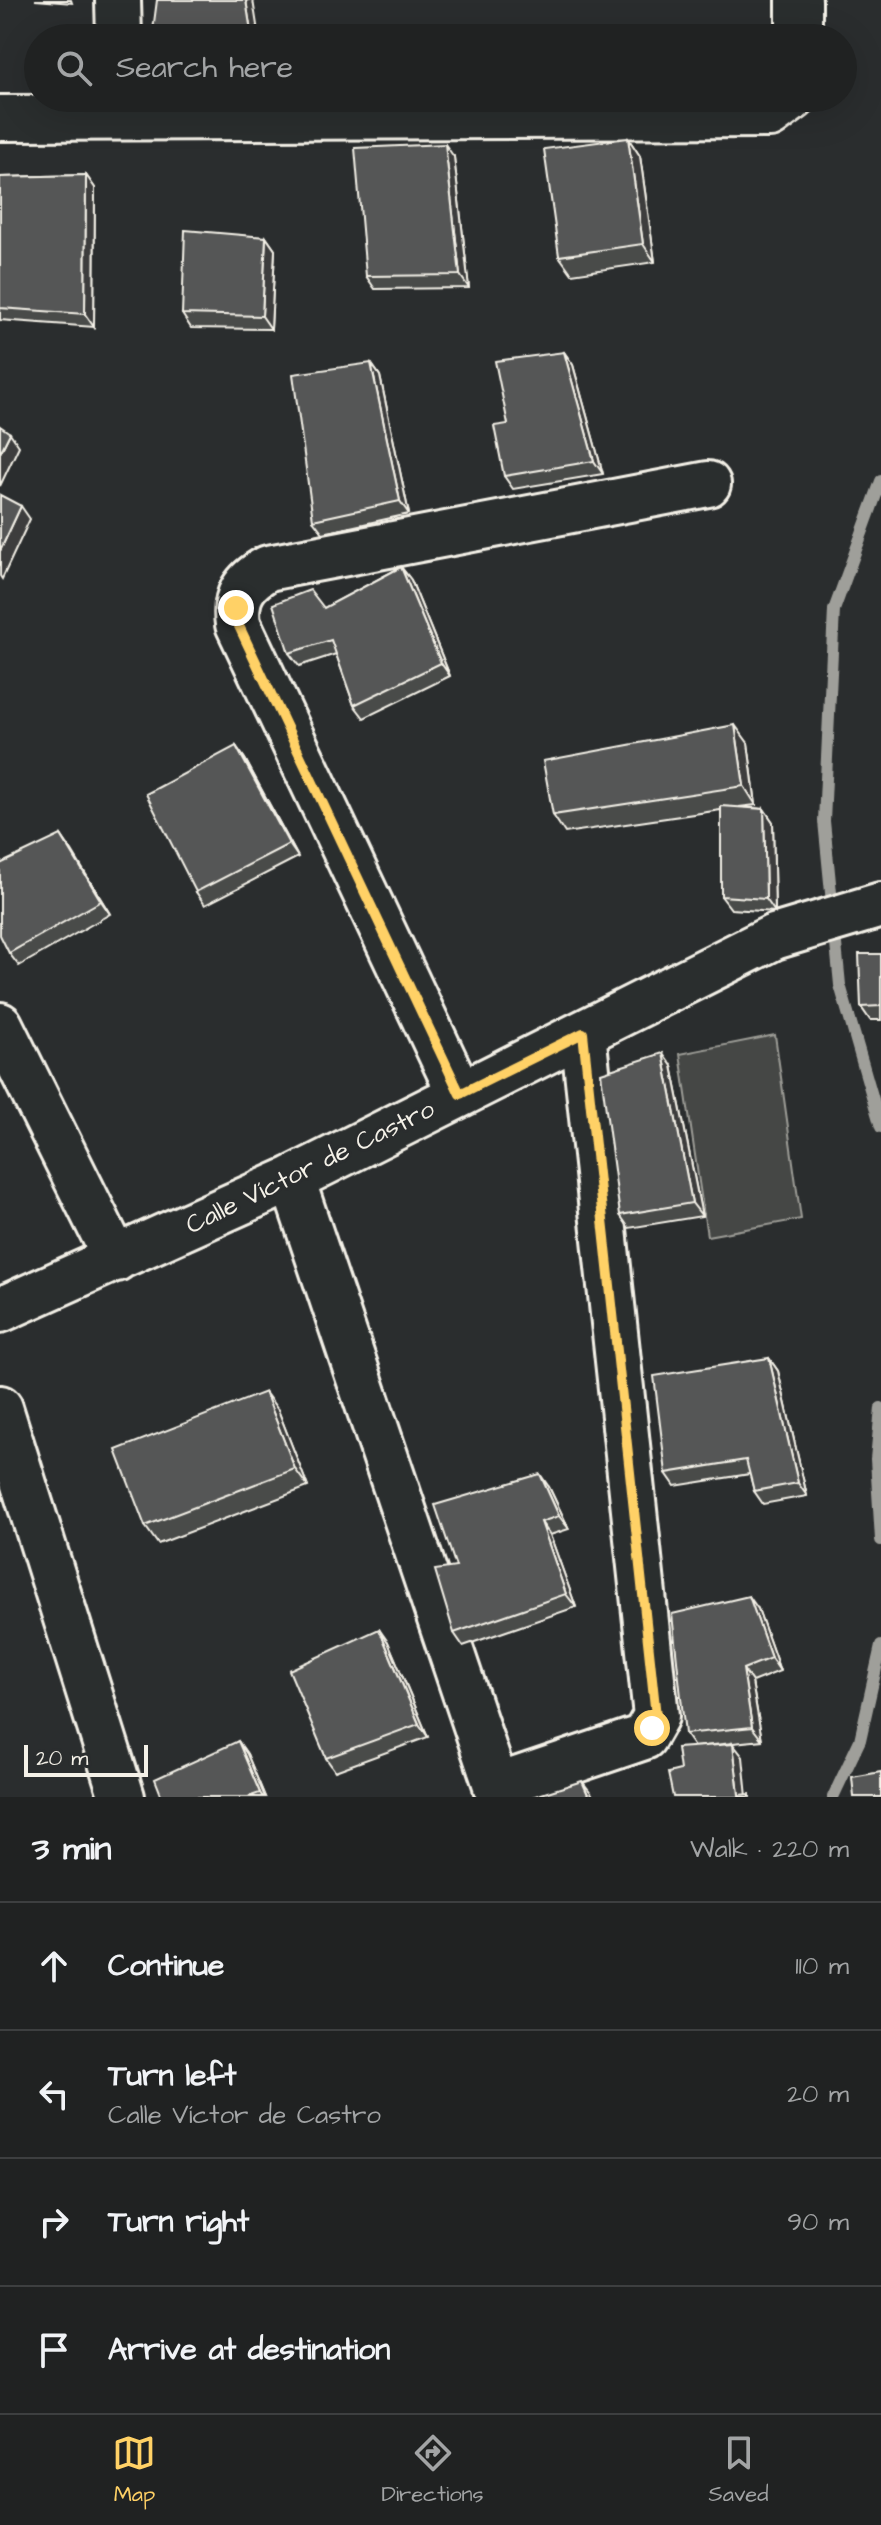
<!DOCTYPE html>
<html lang="en">
<head>
<meta charset="utf-8">
<style>
  :root { --surface:#202222; --page:#2d2f2f; --text:#f1f3f6; --muted:#a2a4a5; --line:#3d3f40; --accent:#ffd166 }
  body { margin:0; font-family:"Architects Daughter",sans-serif; background:var(--page); color:var(--text) }
  .scale { position:absolute; left:24px; bottom:20px; width:124px; box-sizing:border-box; padding-left:8px; border:4px solid #f4f1e8; border-top:0; font-size:22px; line-height:28px; white-space:nowrap; color:#f4f1e8; -webkit-text-stroke:6px #2a2d2e; paint-order:stroke }
  .stop { position:absolute; width:24px; height:24px; margin:-18px; border:6px solid #ffd166; border-radius:50%; background:#fff }
  .stop.end { background:#ffd166; border-color:#fff; box-shadow:0 2px 8px #0008 }
  .list { margin:0; padding:0; list-style:none }
  h2 { display:flex; justify-content:space-between; align-items:center; height:104px; margin:0; padding:0 32px; font-size:34px }
  h2 small { font-size:26px; font-weight:400; color:var(--muted) }
  .list li { display:grid; grid-template-columns:52px 1fr auto; gap:24px; align-items:center; box-sizing:border-box; height:128px; padding:0 32px; border-top:2px solid var(--line) }
  .list b { display:block; font-size:30px; white-space:nowrap }
  .list p { margin:0; font-size:26px; white-space:nowrap; color:var(--muted) }
  .list em { font-size:26px; font-style:normal; color:var(--muted) }
  .icon { flex:none; width:44px; height:44px; fill:none; stroke:currentColor; stroke-width:2; stroke-linecap:round; stroke-linejoin:round }
  .map { position:relative; flex:none; width:881px; height:1797px; overflow:hidden }
  .search { position:absolute; background:var(--surface); box-shadow:0 8px 32px #0002; left:24px; right:24px; top:24px; height:88px; display:flex; align-items:center; gap:20px; box-sizing:border-box; padding:0 28px; border-radius:44px; color:var(--muted); font-size:30px }
  .sheet { height:616px; background:var(--surface) }
  nav { display:flex; justify-content:space-around; align-items:center; box-sizing:border-box; height:112px; border-top:2px solid var(--line); background:var(--surface); font-size:22px; color:var(--muted) }
  nav a { display:grid; justify-items:center; gap:4px }
  nav .on { color:var(--accent) }
  .map>svg:first-child { display:block }
  .pitch { fill:#444645; stroke:#9c9c96; stroke-width:2 }
  .lines { fill:none; stroke-linecap:round; stroke-linejoin:round }
  .stream { stroke:#9f9f9a; stroke-width:12 }
  .street-casing { stroke:#f4f1e8; stroke-width:50 }
  .street { stroke:#2a2d2e; stroke-width:44 }
  .wall { fill:#494b4a; stroke:#f4f1e8; stroke-width:2 }
  .shaded-wall { fill:#3c3d3c; stroke:#f4f1e8; stroke-width:2 }
  .building { fill:#555756; stroke:#f4f1e8; stroke-width:2 }
  .route { stroke:#ffd166; stroke-width:10 }
  .labels { text-anchor:middle; dominant-baseline:central; stroke-width:6; stroke-linejoin:round; paint-order:stroke }
  .street-label { font-size:26px; fill:#f4f1e8; stroke:#2a2d2e }
</style>
</head>
<body>
<div class="map">
<svg width="881" height="1797" viewBox="0 0 881 1797">
  <rect width="100%" height="100%" fill="#2a2d2e"/>
  <filter id="ink" filterUnits="userSpaceOnUse"><feTurbulence type="fractalNoise" baseFrequency=".0125" numOctaves="2"/><feDisplacementMap in="SourceGraphic" scale="16" xChannelSelector="R" yChannelSelector="G"/><feConvolveMatrix kernelMatrix="1 2 1 2 8 2 1 2 1" color-interpolation-filters="sRGB"/></filter>
  <g filter="url(#ink)">
    <path class="pitch" d="M775,1035L801,1219L707,1236L680,1054Z"/>
    <g class="lines">
      <path class="stream" d="M881,481L834,610L824,821L840,985L881,1127
        M881,1408L876,1459L881,1540
        M833,1797L860,1740L881,1646"/>
      <defs>
        <path id="street" d="M118,0L119,38
          M799,38V0
          M0,118L770,115L793,98
          M0,1025L116,1259
          M460,1094L238,624C234,596 244,581 268,568L708,484
          M292,1179L500,1797
          M0,1310L292,1179L774,937L881,905
          M0,1408L122,1797
          M496,1787L644,1737L656,1716L583,1033"/>
      </defs>
      <use href="#street" class="street-casing"/>
      <use href="#street" class="street"/>
    </g>
    <path class="wall" d="M35,0H71L72,3Z
      M628,138L640,156L655,262L572,274L559,256Z
      M454,157L469,288L375,289L366,276Z
      M86,175L95,188L94,327L0,320V177Z
      M266,237L275,250L271,329L191,328L182,314Z
      M564,352L573,365L603,474L513,489L504,476L508,424Z
      M371,363L380,376L409,514L323,533L313,520Z
      M401,567L411,580L450,676L364,718L354,705L336,654L299,666L289,653L324,608Z
      M748,743L756,805L739,807L764,809L773,822L775,912L731,909L721,896V810L565,833L553,815Z
      M236,746L245,759L298,857L205,905L196,892Z
      M61,835L110,914L19,966L9,953Z
      M881,954V1020H870L861,1007Z
      M672,1066L702,1216L629,1228L620,1215Z
      M769,1358L778,1371L807,1496L763,1504L754,1491L750,1474L675,1486L666,1473Z
      M278,1410L308,1487L158,1544L145,1526Z
      M549,1487L569,1529L550,1535L576,1607L463,1646L454,1633L456,1567Z
      M758,1609L780,1671L752,1682L762,1740L694,1747L685,1734Z
      M388,1642L428,1737L335,1771L326,1758Z
      M238,1741L247,1754L265,1797H162Z"/>
    <path class="shaded-wall" d="M246,0H253L259,38H252Z
      M628,138L640,156L655,262L643,244Z
      M445,144L454,157L469,288L460,275Z
      M86,175L95,188L94,327L85,314Z
      M266,237L275,250L271,329L262,316Z
      M564,352L573,365L603,474L594,461Z
      M371,363L380,376L409,514L400,501Z
      M10,433L19,446L0,486V453Z
      M21,506L30,519L2,579L0,576V551Z
      M401,567L411,580L450,676L441,663Z
      M735,725L748,743L756,805L744,786Z
      M236,746L245,759L298,857L289,844Z
      M764,809L773,822L775,912L766,899Z
      M61,835L70,848L110,914L101,901Z
      M663,1053L672,1066L702,1216L692,1203Z
      M769,1358L778,1371L807,1496L798,1483Z
      M265,1392L278,1410L308,1487L295,1469Z
      M540,1474L549,1487L569,1529L559,1516Z
      M541,1522L550,1535L576,1607L566,1594Z
      M749,1596L758,1609L780,1671L771,1658Z
      M379,1629L388,1642L428,1737L419,1724Z
      M743,1669L752,1682L762,1740L752,1727Z
      M238,1741L247,1754L265,1797H263L260,1793Z
      M733,1744L743,1757L747,1797L739,1795Z
      M582,1781L592,1794L593,1797H589Z"/>
    <path class="building" d="M157,0H246L252,38H152Z
      M628,138L643,244L559,256L544,149Z
      M445,144L460,275L366,276L355,148Z
      M86,175L85,314L0,308V177Z
      M185,230L266,237L262,316L182,314Z
      M564,352L594,461L504,476L494,426L508,424L495,361Z
      M371,363L400,501L313,520L293,374Z
      M0,426L10,433L0,453Z
      M0,495L21,506L0,551Z
      M401,567L441,663L354,705L331,640L289,653L273,604L310,590L324,608Z
      M735,725L744,786L553,815L543,761Z
      M236,746L289,844L196,892L146,794Z
      M721,806L764,809L766,899L721,896Z
      M61,835L101,901L9,953L0,935V864Z
      M859,954H881V1006L861,1007Z
      M663,1053L692,1203L620,1215L601,1073Z
      M769,1358L798,1483L754,1491L746,1460L666,1473L654,1376Z
      M265,1392L295,1469L145,1526L116,1450Z
      M540,1474L559,1516L541,1522L566,1594L454,1633L435,1570L456,1567L435,1505Z
      M749,1596L771,1658L743,1669L752,1727L685,1734L672,1614Z
      M379,1629L419,1724L326,1758L289,1670Z
      M238,1741L260,1793L248,1797H162L155,1779Z
      M733,1744L739,1795L750,1794V1797H673L668,1773L680,1770L677,1748Z
      M881,1772V1797H854L852,1777Z
      M582,1781L589,1797H532Z"/>
  </g>
  <g class="lines" filter="url(#ink)">
    <path class="route" d="M236,608L238,624L460,1094L583,1033L656,1716L652,1728"/>
  </g>
  <g class="labels">
    <g class="street-label">
      <text transform="translate(310 1167) rotate(-26)">Calle Víctor de Castro</text>
    </g>
  </g>
</svg>
<div class="scale">20 m</div>
<div class="stop" style="left:652px;top:1728px"></div>
<div class="stop end" style="left:236px;top:608px"></div>
<div class="search"><svg class="icon" aria-label="search" viewBox="0 0 24 24"><circle cx="10" cy="10" r="6"/><path d="M15 15l6 6"/></svg>Search here</div>
</div>
<section class="sheet">
<h2>3 min<small>Walk · 220 m</small></h2>
<ul class="list">
<li><svg class="icon" aria-label="ahead" viewBox="0 0 24 24"><path d="M12 20V5M6 11l6-6 6 6"/></svg><div><b>Continue</b></div><em>110 m</em></li>
<li><svg class="icon" aria-label="left" viewBox="0 0 24 24"><path d="M17 20v-9H6M10 6l-5 5 5 5"/></svg><div><b>Turn left</b><p>Calle Víctor de Castro</p></div><em>20 m</em></li>
<li><svg class="icon" aria-label="right" viewBox="0 0 24 24"><path d="M7 20v-9h11M14 6l5 5-5 5"/></svg><div><b>Turn right</b></div><em>90 m</em></li>
<li><svg class="icon" aria-label="arrive" viewBox="0 0 24 24"><path d="M6 21V4h12l-3 4 3 4H6"/></svg><div><b>Arrive at destination</b></div></li>
</ul>
</section>
<nav>
<a class="on"><svg class="icon" aria-label="map" viewBox="0 0 24 24"><path d="M3 6l6-2 6 2 6-2v14l-6 2-6-2-6 2zM9 4v14M15 6v14"/></svg>Map</a>
<a><svg class="icon" aria-label="directions" viewBox="0 0 24 24"><path d="M12 3l9 9-9 9-9-9zM9 14v-3h6M13 9l2 2-2 2"/></svg>Directions</a>
<a><svg class="icon" aria-label="saved" viewBox="0 0 24 24"><path d="M7 4h10v16l-5-4-5 4z"/></svg>Saved</a>
</nav>
</body>
</html>
